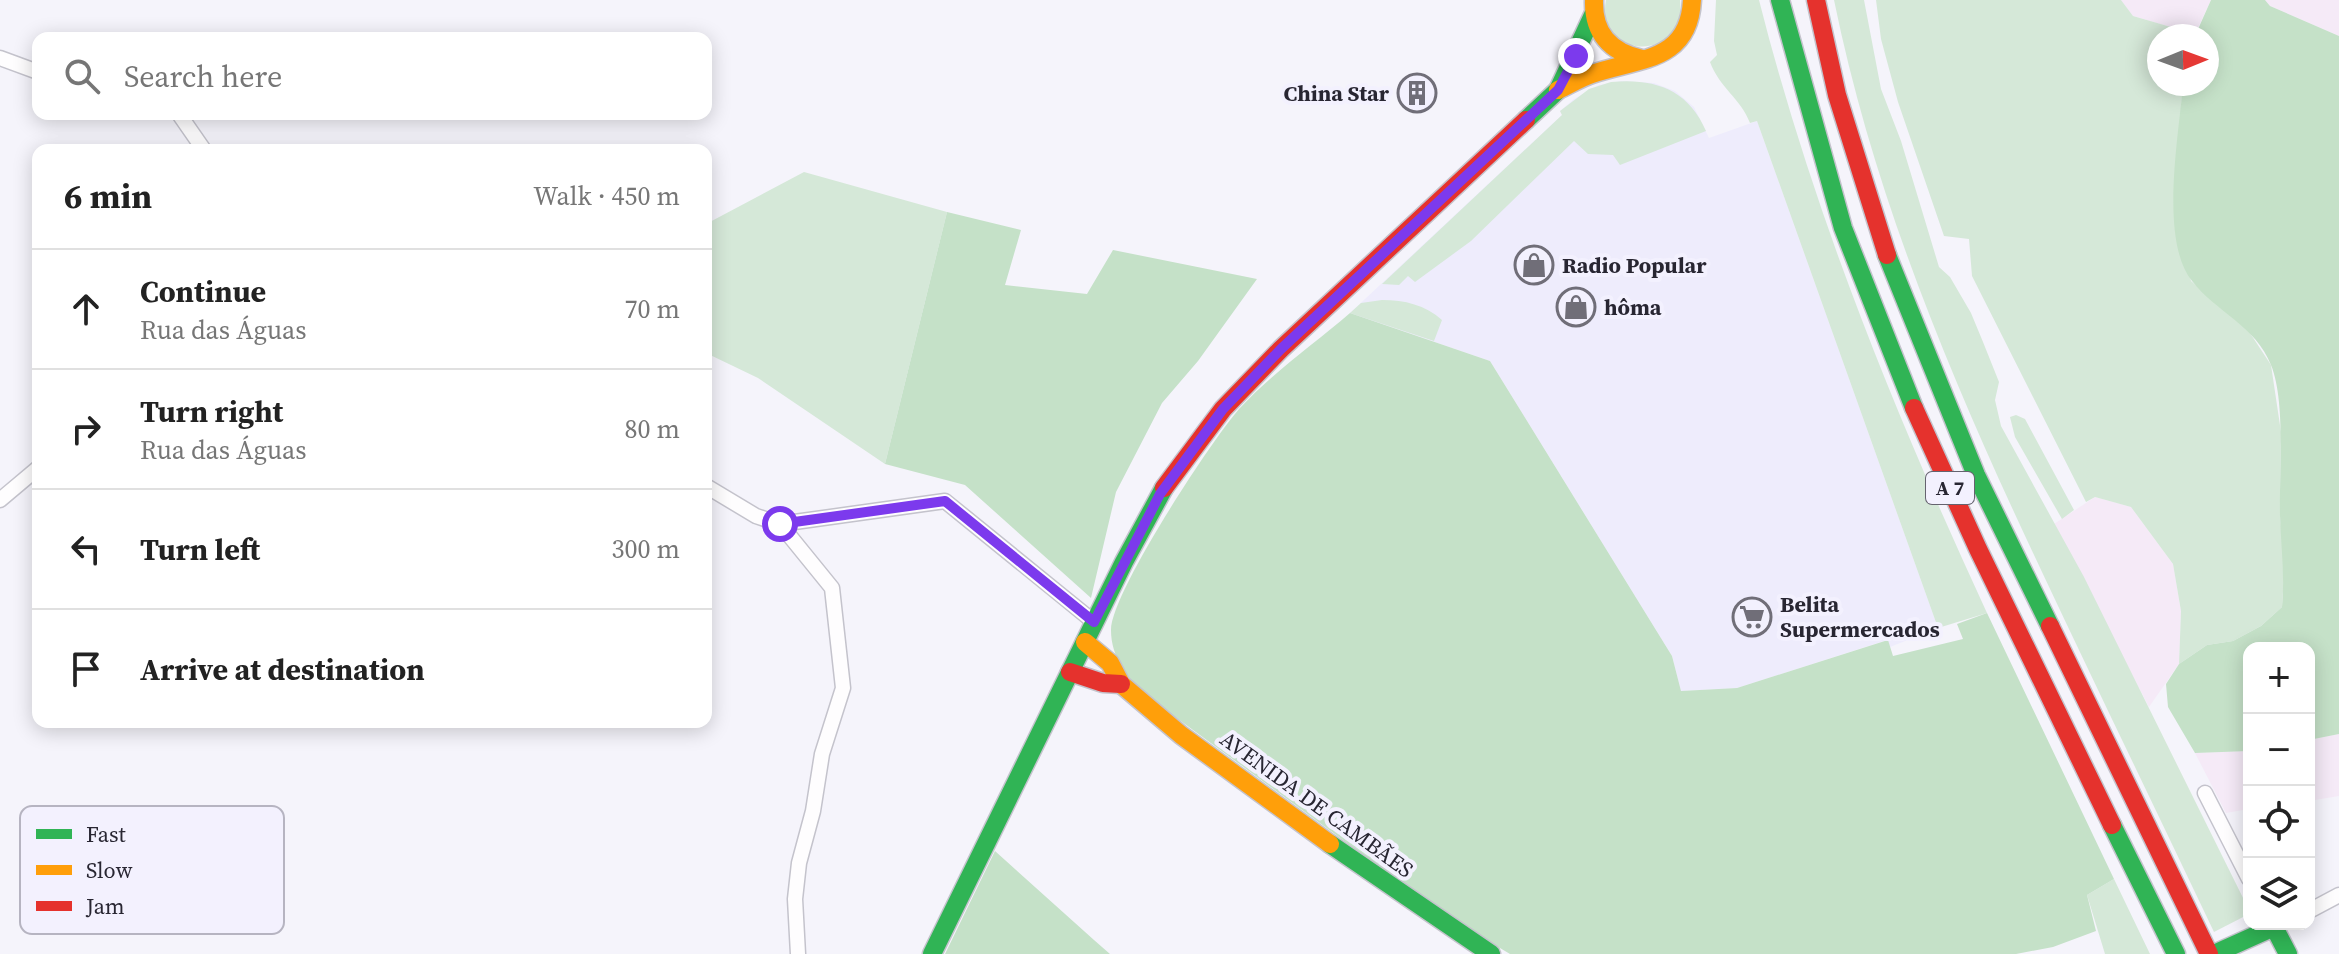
<!DOCTYPE html>
<html lang="en">
<head>
<meta charset="utf-8">
<style>
  :root { --surface:#fff; --page:#f6f6f6; --text:#222; --muted:#767676; --line:#e0e0e0 }
  body { margin:0; font-family:"Source Serif 4",serif; background:var(--page); color:var(--text) }
  .controls { position:absolute; right:24px; bottom:24px; display:grid; overflow:hidden; border-radius:16px; box-shadow:0 4px 20px #0003 }
  .controls button { width:72px; height:72px; display:grid; place-items:center; padding:0; border:0; border-bottom:2px solid var(--line); background:var(--surface); color:var(--text); font:40px sans-serif }
  .compass { position:absolute; left:2147px; top:24px; width:72px; height:72px; border-radius:50%; background:var(--surface); box-shadow:0 4px 20px #0003; rotate:89deg }
  .stop { position:absolute; width:24px; height:24px; margin:-18px; border:6px solid #7c3aed; border-radius:50%; background:#fff }
  .stop.end { background:#7c3aed; border-color:#fff; box-shadow:0 2px 8px #0008 }
  .list { margin:0; padding:0; list-style:none }
  h2 { display:flex; justify-content:space-between; align-items:center; height:104px; margin:0; padding:0 32px; font-size:34px }
  h2 small { font-size:26px; font-weight:400; color:var(--muted) }
  .list li { display:grid; grid-template-columns:52px 1fr auto; gap:24px; align-items:center; box-sizing:border-box; height:120px; padding:0 32px; border-top:2px solid var(--line) }
  .list b { display:block; font-size:30px; white-space:nowrap }
  .list p { margin:0; font-size:26px; white-space:nowrap; color:var(--muted) }
  .list em { font-size:26px; font-style:normal; color:var(--muted) }
  .icon { flex:none; width:44px; height:44px; fill:none; stroke:currentColor; stroke-width:2; stroke-linecap:round; stroke-linejoin:round }
  .map { position:relative; flex:none; width:2339px; height:954px; overflow:hidden }
  .search { position:absolute; background:var(--surface); box-shadow:0 4px 20px #0003; left:32px; top:32px; width:680px; height:88px; display:flex; align-items:center; gap:20px; box-sizing:border-box; padding:0 28px; border-radius:16px; color:var(--muted); font-size:30px }
  .panel { position:absolute; background:var(--surface); box-shadow:0 4px 20px #0003; left:32px; top:144px; width:680px; height:584px; border-radius:16px }
  .map>svg:first-child { display:block }
  .built { fill:#eeecfc }
  .industrial { fill:#f5eaf7 }
  .green { fill:#d5e8d8 }
  .forest { fill:#c5e1c8 }
  .lines { fill:none; stroke-linecap:round; stroke-linejoin:round }
  .street-casing { stroke:#c4c3cc; stroke-width:17 }
  .fast-casing { stroke:#c4c3cc; stroke-width:21 }
  .slow-casing { stroke:#c4c3cc; stroke-width:21 }
  .jam-casing { stroke:#c4c3cc; stroke-width:21 }
  .street { stroke:#fefdfe; stroke-width:14 }
  .fast { stroke:#30b455; stroke-width:18 }
  .slow { stroke:#ff9f0a; stroke-width:18 }
  .jam { stroke:#e5322d; stroke-width:18 }
  .route { stroke:#7c3aed; stroke-width:10 }
  .labels { text-anchor:middle; dominant-baseline:central; stroke-width:8; stroke-linejoin:round; paint-order:stroke }
  .shield { fill:#f3f1fe; stroke:#65636f; stroke-width:2 }
  .shield-label { font-size:20px; font-weight:bold; fill:#282632 }
  .poi-label { font-size:22px; font-weight:bold; fill:#282632; stroke:#f3f1fe; text-anchor:start }
  .street-label { font-size:22px; fill:#282632; stroke:#f3f1fe }
  .key { fill:#f3f1fe; stroke:#b6b4c1; stroke-width:2 }
  .key-label { font-size:22px; fill:#282632 }
</style>
</head>
<body>
<div class="map">
<svg width="2339" height="954" viewBox="0 0 2339 954">
  <rect width="100%" height="100%" fill="#f5f4fb"/>
  <path class="built" d="M1622,81L1654,83L1675,91L1694,107L1709,138L1757,121L1938,628L1890,647L1887,640L1737,688L1681,691L1672,656L1490,361L1350,313L1562,115L1560,111L1574,99L1599,85Z"/>
  <path class="industrial" d="M2121,0H2211L2195,34L2133,16Z
    M2265,0H2339V36L2270,6Z
    M2095,497L2131,507L2173,564L2181,611L2179,664L2149,707L2054,524Z
    M2339,734V796L2309,801V740Z
    M2249,751V809L2226,813L2195,753Z"/>
  <path class="green" d="M1606,0H1680C1687,65 1594,59 1606,0Z
    M1716,0H1759C1813,213 1895,414 1987,613L1938,628L1757,121L1750,123C1741,99 1719,87 1710,62L1717,55L1714,41Z
    M1834,0H1864L1881,89L1901,141L1939,267L1950,277L1971,313L1983,342L1999,382L1995,400L2001,426L2084,577L2249,910V914L2214,932C2157,812 2099,693 2042,572C1955,388 1875,201 1834,0Z
    M1876,0H2121L2133,16L2195,34L2159,36V84H2183L2175,189L2191,281L2248,330L2271,365L2281,432L2280,518L2285,561L2282,607L2261,626L2233,641L2207,645L2179,664L2181,611L2173,564L2131,507L2095,497L2086,502L1972,276L1969,239L1944,236L1898,102L1881,39Z
    M1611,82C1654,78 1688,89 1706,131L1620,165L1613,155L1588,154L1574,141L1471,241L1415,282L1408,276L1399,285L1382,284L1562,115L1560,111L1589,89Z
    M804,172L947,212L885,464L758,378L706,353V224Z
    M1382,300C1405,300 1425,305 1442,320L1434,341L1350,313L1361,303Z
    M2016,415L2025,419L2074,510L2062,519L2015,437L2010,417Z
    M2114,879L2150,954H2105L2087,895Z"/>
  <path class="forest" d="M2211,0H2265L2270,6L2339,36V734L2309,740V648H2249V751L2195,753L2168,707L2166,684L2179,664L2207,645L2233,641L2261,626L2282,607C2285,576 2281,547 2280,516C2279,475 2286,402 2271,365C2256,326 2216,312 2192,281C2159,240 2179,135 2183,84H2207V36H2195Z
    M947,212L1021,230L1005,285L1087,294L1113,250L1257,279L1198,361L1162,403L1116,492L1091,598L965,485L885,464Z
    M1350,313L1490,361L1672,656L1681,691L1737,688L1888,640L1893,656L1963,639L1957,624L1987,613L2114,879L2087,895L2096,931L2053,947L2016,954H1510L1448,917L1148,697C1128,679 1111,658 1111,630C1111,593 1211,441 1239,409C1271,374 1314,344 1350,313Z
    M995,851L1094,940L1110,954H945Z"/>
  <g class="lines">
    <defs>
      <path id="street" d="M0,58L38,72
        M179,114L204,150
        M706,486L756,516L780,524L945,501L1094,622
        M0,500L38,468
        M780,524L832,588L843,688L822,754L813,811L799,863L795,899L798,954
        M2205,793L2249,879
        M2309,911L2339,895"/>
      <path id="fast" d="M1780,0L1843,228L1914,408
        M1526,120L1558,90L1593,15
        M1887,255L1976,475L2050,626
        M2112,825L2176,954
        M1330,844L1491,954
        M932,954L1124,562L1164,488
        M2214,954L2274,927L2288,954"/>
      <path id="slow" d="M1594,0C1593,33 1610,52 1642,59
        M1558,90C1569,85 1580,78 1592,74C1639,58 1689,62 1692,0
        M1085,642L1110,663L1121,684L1181,735L1330,844"/>
      <path id="jam" d="M1816,0L1837,95L1887,255
        M1914,408L1978,549L2112,825
        M1164,488L1223,409L1281,349L1526,120
        M2050,626L2209,954
        M1070,672L1103,683L1121,684"/>
    </defs>
    <use href="#street" class="street-casing"/>
    <use href="#fast" class="fast-casing"/>
    <use href="#slow" class="slow-casing"/>
    <use href="#jam" class="jam-casing"/>
    <use href="#street" class="street"/>
    <use href="#fast" class="fast"/>
    <use href="#slow" class="slow"/>
    <use href="#jam" class="jam"/>
  </g>
  <g class="lines">
    <path class="route" d="M780,524L945,501L1094,622L1160,494L1223,409L1281,349L1558,90L1576,56"/>
  </g>
  <defs>
    <symbol id="building-ring" viewBox="-11 -11 22 22"><circle r="9.5" fill="#f3f1fe" stroke="#706e78" stroke-width="1.5"/><path d="M-4-6H4V6H1V3H-1V6H-4ZM-2.5-4.3h1.7v1.8h-1.7ZM.8-4.3h1.7v1.8H.8ZM-2.5-1h1.7V.8h-1.7ZM.8-1h1.7V.8H.8Z" fill="#706e78"/></symbol>
    <symbol id="shop-ring" viewBox="-11 -11 22 22"><circle r="9.5" fill="#f3f1fe" stroke="#706e78" stroke-width="1.5"/><path d="M-5-2.5h2.3a2.7 3.5 0 0 1 5.4 0H5L5.5 6h-11ZM-1.5-2.5h3a1.5 2.3 0 0 0-3 0Z" fill="#706e78"/></symbol>
    <symbol id="supermarket-ring" viewBox="-11 -11 22 22"><circle r="9.5" fill="#f3f1fe" stroke="#706e78" stroke-width="1.5"/><path d="M-6-5.5h2.5l.6 2H6L4.5 2H-2.5L-4.4-4H-6ZM-1.5 3.2a1.3 1.3 0 1 0 .1 0ZM3 3.2a1.3 1.3 0 1 0 .1 0Z" fill="#706e78"/></symbol>
  </defs>
  <g fill-rule="evenodd">
    <use href="#building-ring" x="1395" y="71" width="44" height="44"/>
    <use href="#shop-ring" x="1512" y="243" width="44" height="44"/>
    <use href="#shop-ring" x="1554" y="285" width="44" height="44"/>
    <use href="#supermarket-ring" x="1730" y="595" width="44" height="44"/>
  </g>
  <g class="labels">
    <rect class="shield" x="1926" y="472" width="48" height="32" rx="6"/>
    <g class="shield-label">
      <text x="1950" y="488">A 7</text>
    </g>
    <g class="poi-label">
      <text x="1389" y="93" text-anchor="end">China Star</text>
      <text x="1562" y="265">Radio Popular</text>
      <text x="1604" y="307">hôma</text>
      <text x="1780" y="604">Belita<tspan x="1780" dy="25">Supermercados</tspan></text>
    </g>
    <g class="street-label">
      <text transform="translate(1317 804) rotate(36)">AVENIDA DE CAMBÃES</text>
    </g>
  </g>
  <rect x="20" y="806" width="264" height="128" rx="12" class="key"/>
  <rect x="36" y="829" width="36" height="10" fill="#30b455"/>
  <rect x="36" y="865" width="36" height="10" fill="#ff9f0a"/>
  <rect x="36" y="901" width="36" height="10" fill="#e5322d"/>
  <g class="key-label">
    <text x="86" y="842">Fast</text>
    <text x="86" y="878">Slow</text>
    <text x="86" y="914">Jam</text>
  </g>
</svg>
<div class="controls">
<button>+</button>
<button>−</button>
<button><svg class="icon" aria-label="locate" viewBox="0 0 24 24"><circle cx="12" cy="12" r="6"/><path d="M12 2v4M12 18v4M2 12h4M18 12h4"/></svg></button>
<button><svg class="icon" aria-label="layers" viewBox="0 0 24 24"><path d="M12 4l9 5-9 5-9-5zM3 14l9 5 9-5"/></svg></button>
</div>
<svg class="compass" viewBox="-18 -18 36 36"><path d="M0-13l5 13h-10z" fill="#e53935"/><path d="M0 13l5-13h-10z" fill="#767676"/></svg>
<div class="stop" style="left:780px;top:524px"></div>
<div class="stop end" style="left:1576px;top:56px"></div>
<div class="search"><svg class="icon" aria-label="search" viewBox="0 0 24 24"><circle cx="10" cy="10" r="6"/><path d="M15 15l6 6"/></svg>Search here</div>
<section class="panel">
<h2>6 min<small>Walk · 450 m</small></h2>
<ul class="list">
<li><svg class="icon" aria-label="ahead" viewBox="0 0 24 24"><path d="M12 20V5M6 11l6-6 6 6"/></svg><div><b>Continue</b><p>Rua das Águas</p></div><em>70 m</em></li>
<li><svg class="icon" aria-label="right" viewBox="0 0 24 24"><path d="M7 20v-9h11M14 6l5 5-5 5"/></svg><div><b>Turn right</b><p>Rua das Águas</p></div><em>80 m</em></li>
<li><svg class="icon" aria-label="left" viewBox="0 0 24 24"><path d="M17 20v-9H6M10 6l-5 5 5 5"/></svg><div><b>Turn left</b></div><em>300 m</em></li>
<li><svg class="icon" aria-label="arrive" viewBox="0 0 24 24"><path d="M6 21V4h12l-3 4 3 4H6"/></svg><div><b>Arrive at destination</b></div></li>
</ul>
</section>
</div>
</body>
</html>
